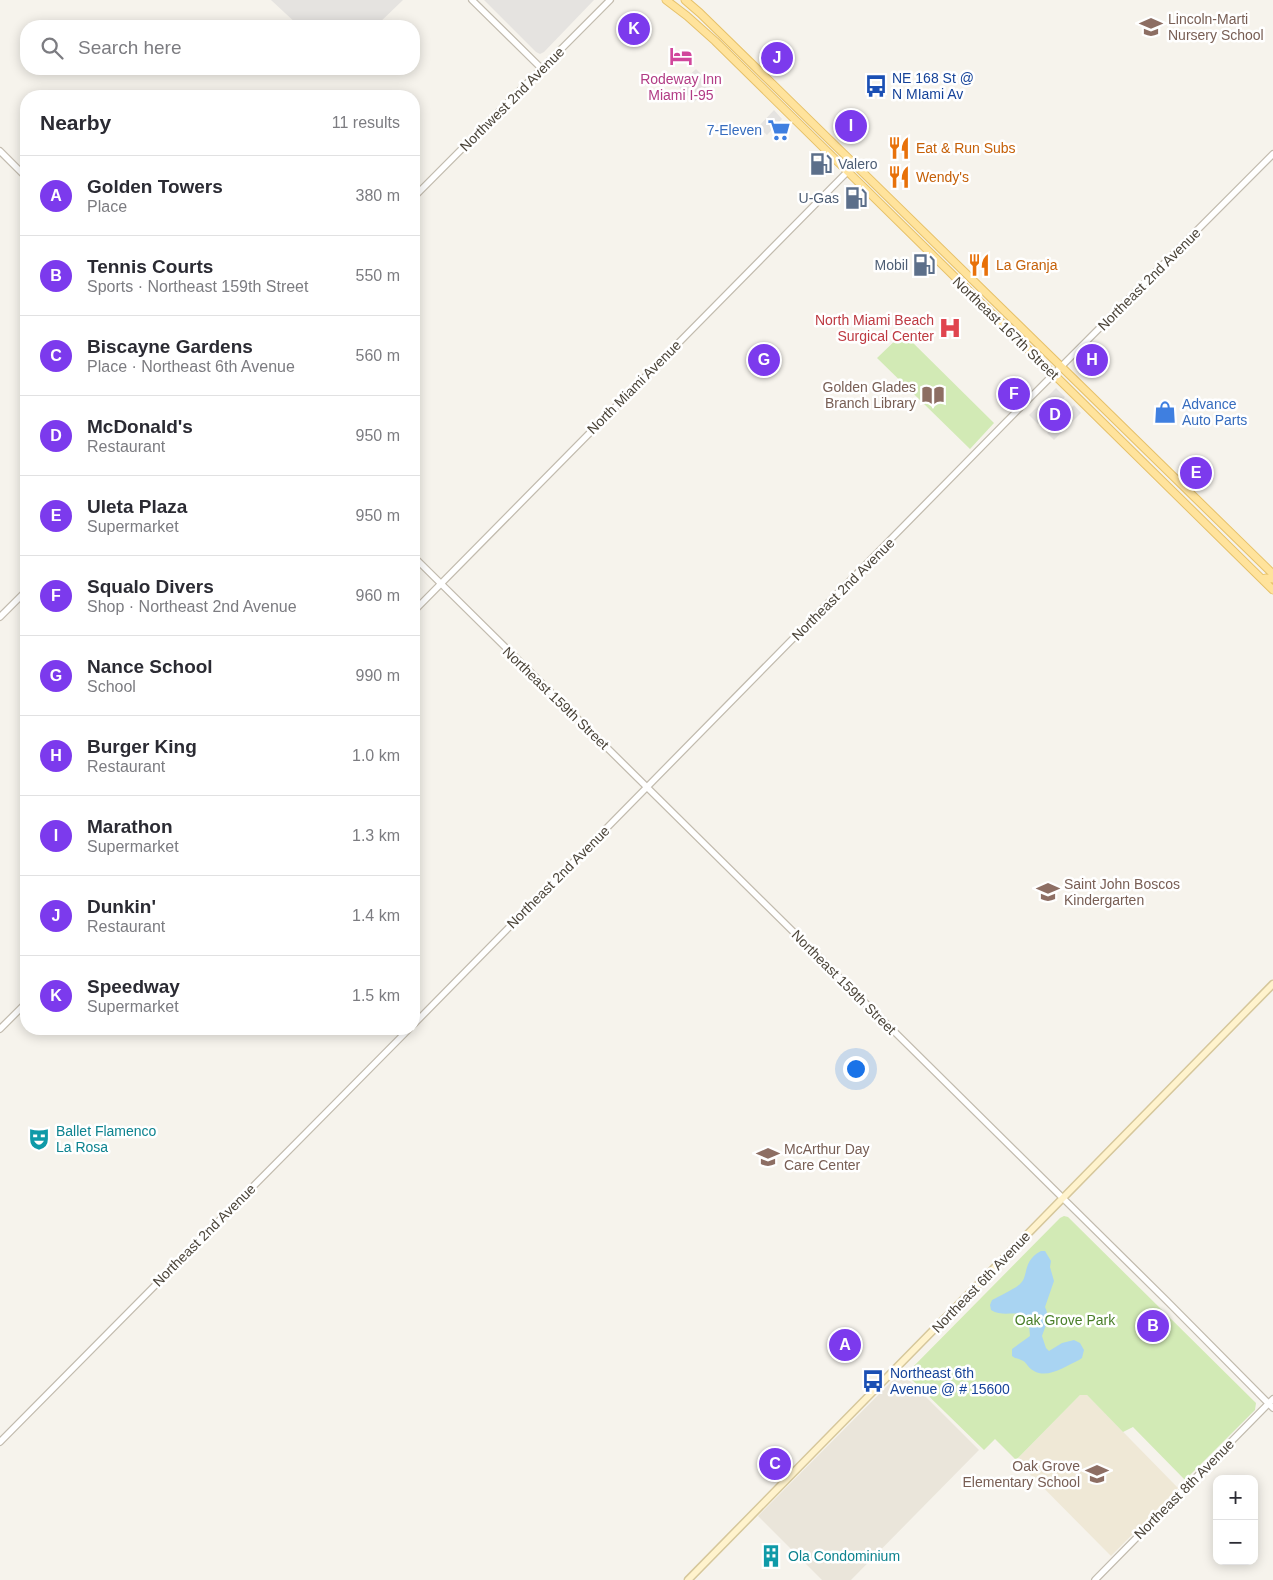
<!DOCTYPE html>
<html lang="en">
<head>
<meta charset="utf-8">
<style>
  :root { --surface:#fff; --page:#f2f2f3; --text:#2b2b33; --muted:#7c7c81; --line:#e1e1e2; --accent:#7c3aed }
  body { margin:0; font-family:Helvetica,sans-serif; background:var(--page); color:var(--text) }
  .controls { position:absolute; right:15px; bottom:15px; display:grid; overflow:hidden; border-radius:10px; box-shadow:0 2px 12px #0003 }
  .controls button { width:45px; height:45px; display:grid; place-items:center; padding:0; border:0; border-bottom:1px solid var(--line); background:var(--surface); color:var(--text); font:25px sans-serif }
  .you { position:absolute; left:855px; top:1068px; width:18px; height:18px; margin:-12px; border:4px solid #fff; border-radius:50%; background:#1a73e8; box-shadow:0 0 0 8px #1a73e833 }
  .badge { display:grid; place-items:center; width:32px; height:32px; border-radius:50%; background:var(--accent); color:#fff; font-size:16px; font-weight:700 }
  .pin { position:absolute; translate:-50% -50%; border:2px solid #fff; box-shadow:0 1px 5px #0006 }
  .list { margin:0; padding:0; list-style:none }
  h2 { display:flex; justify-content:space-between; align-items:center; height:65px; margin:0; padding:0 20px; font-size:21px }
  h2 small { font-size:16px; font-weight:400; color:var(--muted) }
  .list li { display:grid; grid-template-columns:32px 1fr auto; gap:15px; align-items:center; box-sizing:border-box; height:80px; padding:0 20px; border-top:1px solid var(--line) }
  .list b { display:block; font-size:19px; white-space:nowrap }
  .list p { margin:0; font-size:16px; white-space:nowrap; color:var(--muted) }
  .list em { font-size:16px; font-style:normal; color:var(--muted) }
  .icon { flex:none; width:28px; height:28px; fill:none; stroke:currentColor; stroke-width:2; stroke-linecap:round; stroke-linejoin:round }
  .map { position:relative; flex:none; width:1273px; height:1580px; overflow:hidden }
  .search { position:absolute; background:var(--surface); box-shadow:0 2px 12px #0003; left:20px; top:20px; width:400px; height:55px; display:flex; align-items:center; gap:12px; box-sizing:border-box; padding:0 18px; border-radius:20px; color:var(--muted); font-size:19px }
  .panel { position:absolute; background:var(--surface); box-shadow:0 2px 12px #0003; left:20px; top:90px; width:400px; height:945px; border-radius:20px }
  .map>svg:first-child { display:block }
  .residential { fill:#eae5da }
  .education { fill:#efe8d6 }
  .green { fill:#d2eab5 }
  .parking { fill:#e5e3e0 }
  .water { fill:#a9d4f2 }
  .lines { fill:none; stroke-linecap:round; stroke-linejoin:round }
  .tertiary-casing { stroke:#c2bbae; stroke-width:8 }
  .secondary-casing { stroke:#d6c79b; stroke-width:9 }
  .primary-casing { stroke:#e6c16a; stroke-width:9 }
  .tertiary { stroke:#fff; stroke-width:5.5 }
  .secondary { stroke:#fff3cd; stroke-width:6 }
  .primary { stroke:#ffe39c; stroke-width:7 }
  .labels { text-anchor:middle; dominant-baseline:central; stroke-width:5; stroke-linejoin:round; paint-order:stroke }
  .education-label { font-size:14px; fill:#785e54; stroke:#fff; text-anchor:start }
  .transit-label { font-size:14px; fill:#164399; stroke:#fff; text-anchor:start }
  .hotel-label { font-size:14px; fill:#b23c85; stroke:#fff }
  .street-label { font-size:14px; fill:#4b4439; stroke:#fff }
  .shop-label { font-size:14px; fill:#366cbe; stroke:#fff; text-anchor:end }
  .food-label { font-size:14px; fill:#c56008; stroke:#fff; text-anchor:start }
  .service-label { font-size:14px; fill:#4e5e75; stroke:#fff; text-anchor:end }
  .health-label { font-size:14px; fill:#be3a42; stroke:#fff; text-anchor:end }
  .culture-label { font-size:14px; fill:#0d838f; stroke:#fff; text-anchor:start }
  .park-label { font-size:14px; fill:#4a7f2a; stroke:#fff }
</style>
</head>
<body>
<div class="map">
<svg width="1273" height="1580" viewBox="0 0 1273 1580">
  <rect width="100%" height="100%" fill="#f6f3ec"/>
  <path class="residential" d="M901,1372L979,1450L851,1580H822L758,1516Z"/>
  <path class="education" d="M1083,1394L1087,1395L1178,1488L1111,1556L1016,1460L1080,1395Z"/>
  <path class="green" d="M903,333L994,423L970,449L877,358Z
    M1064,1216L1068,1217L1256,1403L1255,1410L1185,1480L1133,1427L1123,1432L1087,1395H1080L1016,1460L995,1439L984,1450L906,1374L1060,1218Z"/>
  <path class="parking" d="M271,0H403L376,26H299Z
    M484,0H594L544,52L540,54L536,52Z
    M696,69L712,85L694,102L678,86Z
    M774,110L782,119L767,135L758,127Z
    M1056,388L1065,397L1038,424L1029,415Z
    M1074,405L1081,413L1054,440L1047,433Z"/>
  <path class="water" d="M1041,1251H1045L1051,1261L1050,1267L1054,1281L1045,1307C1050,1317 1046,1325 1042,1336L1046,1348L1049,1351L1062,1343L1074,1340L1080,1343L1084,1350L1082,1358L1079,1360C1066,1366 1048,1379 1034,1371C1025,1366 1029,1361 1015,1358L1012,1356V1349L1030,1336C1029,1300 1008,1321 991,1310L990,1305L992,1300C999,1296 1016,1288 1020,1284C1029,1276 1022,1261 1041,1251Z"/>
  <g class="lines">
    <defs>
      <path id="tertiary" d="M472,0L541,68
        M0,151L26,177
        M414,197L610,0
        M414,557L1166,1300L1273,1408
        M414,611L855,164
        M0,617L26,591
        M414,1024L1004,424L1273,154
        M0,1029L26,1003
        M0,1442L409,1029
        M1095,1580L1273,1399"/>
      <path id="secondary" d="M688,1580L1273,984"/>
      <path id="primary" d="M666,0L687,16L715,41L1273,590
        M685,0L700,13L1273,574
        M1262,579L1266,578L1273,579"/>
    </defs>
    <use href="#tertiary" class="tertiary-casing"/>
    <use href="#secondary" class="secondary-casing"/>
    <use href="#primary" class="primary-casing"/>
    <use href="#tertiary" class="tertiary"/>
    <use href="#secondary" class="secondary"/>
    <use href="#primary" class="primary"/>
  </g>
  <defs>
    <symbol id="school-bare" viewBox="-9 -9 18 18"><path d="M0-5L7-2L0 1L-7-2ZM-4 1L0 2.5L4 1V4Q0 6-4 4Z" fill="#8d6e63" stroke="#fff" stroke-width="2.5" paint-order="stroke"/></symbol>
    <symbol id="hotel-bare" viewBox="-9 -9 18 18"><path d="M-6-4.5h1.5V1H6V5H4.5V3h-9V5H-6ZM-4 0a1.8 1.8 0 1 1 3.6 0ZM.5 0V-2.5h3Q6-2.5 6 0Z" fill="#d1479c" stroke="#fff" stroke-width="2.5" paint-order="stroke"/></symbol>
    <symbol id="bus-bare" viewBox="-9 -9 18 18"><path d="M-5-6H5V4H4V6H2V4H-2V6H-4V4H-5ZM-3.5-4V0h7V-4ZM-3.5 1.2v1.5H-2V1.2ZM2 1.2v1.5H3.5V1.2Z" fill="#1a4fb4" stroke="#fff" stroke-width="2.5" paint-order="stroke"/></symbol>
    <symbol id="supermarket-bare" viewBox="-9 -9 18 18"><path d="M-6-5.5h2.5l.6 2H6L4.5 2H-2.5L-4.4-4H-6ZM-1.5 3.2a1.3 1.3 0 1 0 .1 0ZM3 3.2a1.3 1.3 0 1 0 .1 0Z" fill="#3f7fe0" stroke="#fff" stroke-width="2.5" paint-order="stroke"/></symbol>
    <symbol id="restaurant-bare" viewBox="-9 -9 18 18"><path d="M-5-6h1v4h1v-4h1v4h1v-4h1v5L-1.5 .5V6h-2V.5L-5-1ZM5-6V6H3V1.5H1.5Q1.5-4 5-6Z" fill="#e8710a" stroke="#fff" stroke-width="2.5" paint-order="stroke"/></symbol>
    <symbol id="fuel-bare" viewBox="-9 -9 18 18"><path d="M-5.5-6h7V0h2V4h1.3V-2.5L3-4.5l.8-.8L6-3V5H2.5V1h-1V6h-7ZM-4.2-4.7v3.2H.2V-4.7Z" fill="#5c6f8a" stroke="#fff" stroke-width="2.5" paint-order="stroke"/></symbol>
    <symbol id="hospital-bare" viewBox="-9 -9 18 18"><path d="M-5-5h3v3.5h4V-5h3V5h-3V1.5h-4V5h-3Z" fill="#e0444e" stroke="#fff" stroke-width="2.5" paint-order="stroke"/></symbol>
    <symbol id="library-bare" viewBox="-9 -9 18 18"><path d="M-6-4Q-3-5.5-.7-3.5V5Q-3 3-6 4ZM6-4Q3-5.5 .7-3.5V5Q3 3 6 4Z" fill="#8d6e63" stroke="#fff" stroke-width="2.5" paint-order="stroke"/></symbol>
    <symbol id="shop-bare" viewBox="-9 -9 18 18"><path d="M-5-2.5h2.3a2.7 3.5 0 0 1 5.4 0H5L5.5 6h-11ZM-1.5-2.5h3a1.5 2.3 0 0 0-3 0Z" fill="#3f7fe0" stroke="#fff" stroke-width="2.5" paint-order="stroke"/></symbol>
    <symbol id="theatre-bare" viewBox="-9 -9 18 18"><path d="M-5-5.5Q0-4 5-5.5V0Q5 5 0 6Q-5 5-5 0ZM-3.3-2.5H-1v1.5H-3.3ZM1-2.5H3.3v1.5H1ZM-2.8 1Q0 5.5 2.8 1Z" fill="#0f9aa8" stroke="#fff" stroke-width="2.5" paint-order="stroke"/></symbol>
    <symbol id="building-bare" viewBox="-9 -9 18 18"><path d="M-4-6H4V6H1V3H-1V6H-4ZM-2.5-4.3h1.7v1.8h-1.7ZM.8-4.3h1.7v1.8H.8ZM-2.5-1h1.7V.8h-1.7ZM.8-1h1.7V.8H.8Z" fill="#0f9aa8" stroke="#fff" stroke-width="2.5" paint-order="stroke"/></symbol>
  </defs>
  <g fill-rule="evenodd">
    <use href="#school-bare" x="1135" y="11" width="32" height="32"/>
    <use href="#hotel-bare" x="665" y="40" width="32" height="32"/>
    <use href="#bus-bare" x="860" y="70" width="32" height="32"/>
    <use href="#supermarket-bare" x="763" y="114" width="32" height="32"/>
    <use href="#restaurant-bare" x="883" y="132" width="32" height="32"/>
    <use href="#fuel-bare" x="805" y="148" width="32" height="32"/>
    <use href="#restaurant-bare" x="883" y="161" width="32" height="32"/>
    <use href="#fuel-bare" x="840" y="182" width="32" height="32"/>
    <use href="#fuel-bare" x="908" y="249" width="32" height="32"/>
    <use href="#restaurant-bare" x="963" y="249" width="32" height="32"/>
    <use href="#hospital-bare" x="934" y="312" width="32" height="32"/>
    <use href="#library-bare" x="917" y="379" width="32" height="32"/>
    <use href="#shop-bare" x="1149" y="396" width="32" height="32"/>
    <use href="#school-bare" x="1032" y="876" width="32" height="32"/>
    <use href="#theatre-bare" x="23" y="1123" width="32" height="32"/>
    <use href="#school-bare" x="752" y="1141" width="32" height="32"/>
    <use href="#bus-bare" x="857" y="1365" width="32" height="32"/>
    <use href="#school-bare" x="1081" y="1458" width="32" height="32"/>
    <use href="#building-bare" x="755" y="1540" width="32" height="32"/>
  </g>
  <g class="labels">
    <g class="education-label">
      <text x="1168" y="19">Lincoln-Marti<tspan x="1168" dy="16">Nursery School</tspan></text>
      <text x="916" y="387" text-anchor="end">Golden Glades<tspan x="916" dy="16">Branch Library</tspan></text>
      <text x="1064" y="884">Saint John Boscos<tspan x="1064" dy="16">Kindergarten</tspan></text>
      <text x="784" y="1149">McArthur Day<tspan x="784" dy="16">Care Center</tspan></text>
      <text x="1080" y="1466" text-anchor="end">Oak Grove<tspan x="1080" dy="16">Elementary School</tspan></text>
    </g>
    <g class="transit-label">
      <text x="892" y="78">NE 168 St @<tspan x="892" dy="16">N MIami Av</tspan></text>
      <text x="890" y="1373">Northeast 6th<tspan x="890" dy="16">Avenue @ # 15600</tspan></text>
    </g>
    <g class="hotel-label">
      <text x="681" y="79">Rodeway Inn<tspan x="681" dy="16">Miami I-95</tspan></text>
    </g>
    <g class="street-label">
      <text transform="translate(512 99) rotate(-45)">Northwest 2nd Avenue</text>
      <text transform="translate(1149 279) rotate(-45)">Northeast 2nd Avenue</text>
      <text transform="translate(1006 328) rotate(44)">Northeast 167th Street</text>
      <text transform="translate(634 387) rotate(-45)">North Miami Avenue</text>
      <text transform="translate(843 589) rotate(-45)">Northeast 2nd Avenue</text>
      <text transform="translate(556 698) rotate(44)">Northeast 159th Street</text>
      <text transform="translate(558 877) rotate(-45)">Northeast 2nd Avenue</text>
      <text transform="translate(844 982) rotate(45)">Northeast 159th Street</text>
      <text transform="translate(204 1235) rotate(-45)">Northeast 2nd Avenue</text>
      <text transform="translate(981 1282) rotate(-46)">Northeast 6th Avenue</text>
      <text transform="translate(1184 1489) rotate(-45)">Northeast 8th Avenue</text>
    </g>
    <g class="shop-label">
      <text x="762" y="130">7-Eleven</text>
      <text x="1182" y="404" text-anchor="start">Advance<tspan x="1182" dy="16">Auto Parts</tspan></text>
    </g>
    <g class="food-label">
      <text x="916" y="148">Eat &amp; Run Subs</text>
      <text x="916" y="177">Wendy's</text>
      <text x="996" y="265">La Granja</text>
    </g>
    <g class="service-label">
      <text x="838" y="164" text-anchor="start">Valero</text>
      <text x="839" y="198">U-Gas</text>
      <text x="908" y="265">Mobil</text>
    </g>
    <g class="health-label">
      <text x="934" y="320">North Miami Beach<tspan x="934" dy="16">Surgical Center</tspan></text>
    </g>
    <g class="culture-label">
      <text x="56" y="1131">Ballet Flamenco<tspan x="56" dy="16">La Rosa</tspan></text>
      <text x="788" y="1556">Ola Condominium</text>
    </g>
    <g class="park-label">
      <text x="1065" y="1320">Oak Grove Park</text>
    </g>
  </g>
</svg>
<div class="controls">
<button>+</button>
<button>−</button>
</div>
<div class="you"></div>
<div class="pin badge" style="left:845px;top:1345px">A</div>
<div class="pin badge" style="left:1153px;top:1326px">B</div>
<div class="pin badge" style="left:775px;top:1464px">C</div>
<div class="pin badge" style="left:1055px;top:415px">D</div>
<div class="pin badge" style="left:1196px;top:473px">E</div>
<div class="pin badge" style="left:1014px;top:394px">F</div>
<div class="pin badge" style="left:764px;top:360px">G</div>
<div class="pin badge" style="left:1092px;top:360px">H</div>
<div class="pin badge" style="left:851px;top:126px">I</div>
<div class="pin badge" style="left:777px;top:58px">J</div>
<div class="pin badge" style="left:634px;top:29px">K</div>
<div class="search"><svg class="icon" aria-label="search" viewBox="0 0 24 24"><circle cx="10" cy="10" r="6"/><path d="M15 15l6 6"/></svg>Search here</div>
<section class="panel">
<h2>Nearby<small>11 results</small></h2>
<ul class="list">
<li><span class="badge">A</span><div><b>Golden Towers</b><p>Place</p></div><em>380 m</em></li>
<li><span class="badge">B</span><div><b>Tennis Courts</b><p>Sports · Northeast 159th Street</p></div><em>550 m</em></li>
<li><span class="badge">C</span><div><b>Biscayne Gardens</b><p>Place · Northeast 6th Avenue</p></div><em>560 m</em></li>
<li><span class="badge">D</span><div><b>McDonald's</b><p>Restaurant</p></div><em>950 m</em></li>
<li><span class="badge">E</span><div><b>Uleta Plaza</b><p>Supermarket</p></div><em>950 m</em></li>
<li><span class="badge">F</span><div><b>Squalo Divers</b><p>Shop · Northeast 2nd Avenue</p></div><em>960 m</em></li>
<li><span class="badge">G</span><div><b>Nance School</b><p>School</p></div><em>990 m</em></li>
<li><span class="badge">H</span><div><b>Burger King</b><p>Restaurant</p></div><em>1.0 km</em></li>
<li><span class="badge">I</span><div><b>Marathon</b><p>Supermarket</p></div><em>1.3 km</em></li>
<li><span class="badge">J</span><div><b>Dunkin'</b><p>Restaurant</p></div><em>1.4 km</em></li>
<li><span class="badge">K</span><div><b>Speedway</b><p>Supermarket</p></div><em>1.5 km</em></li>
</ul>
</section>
</div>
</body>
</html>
